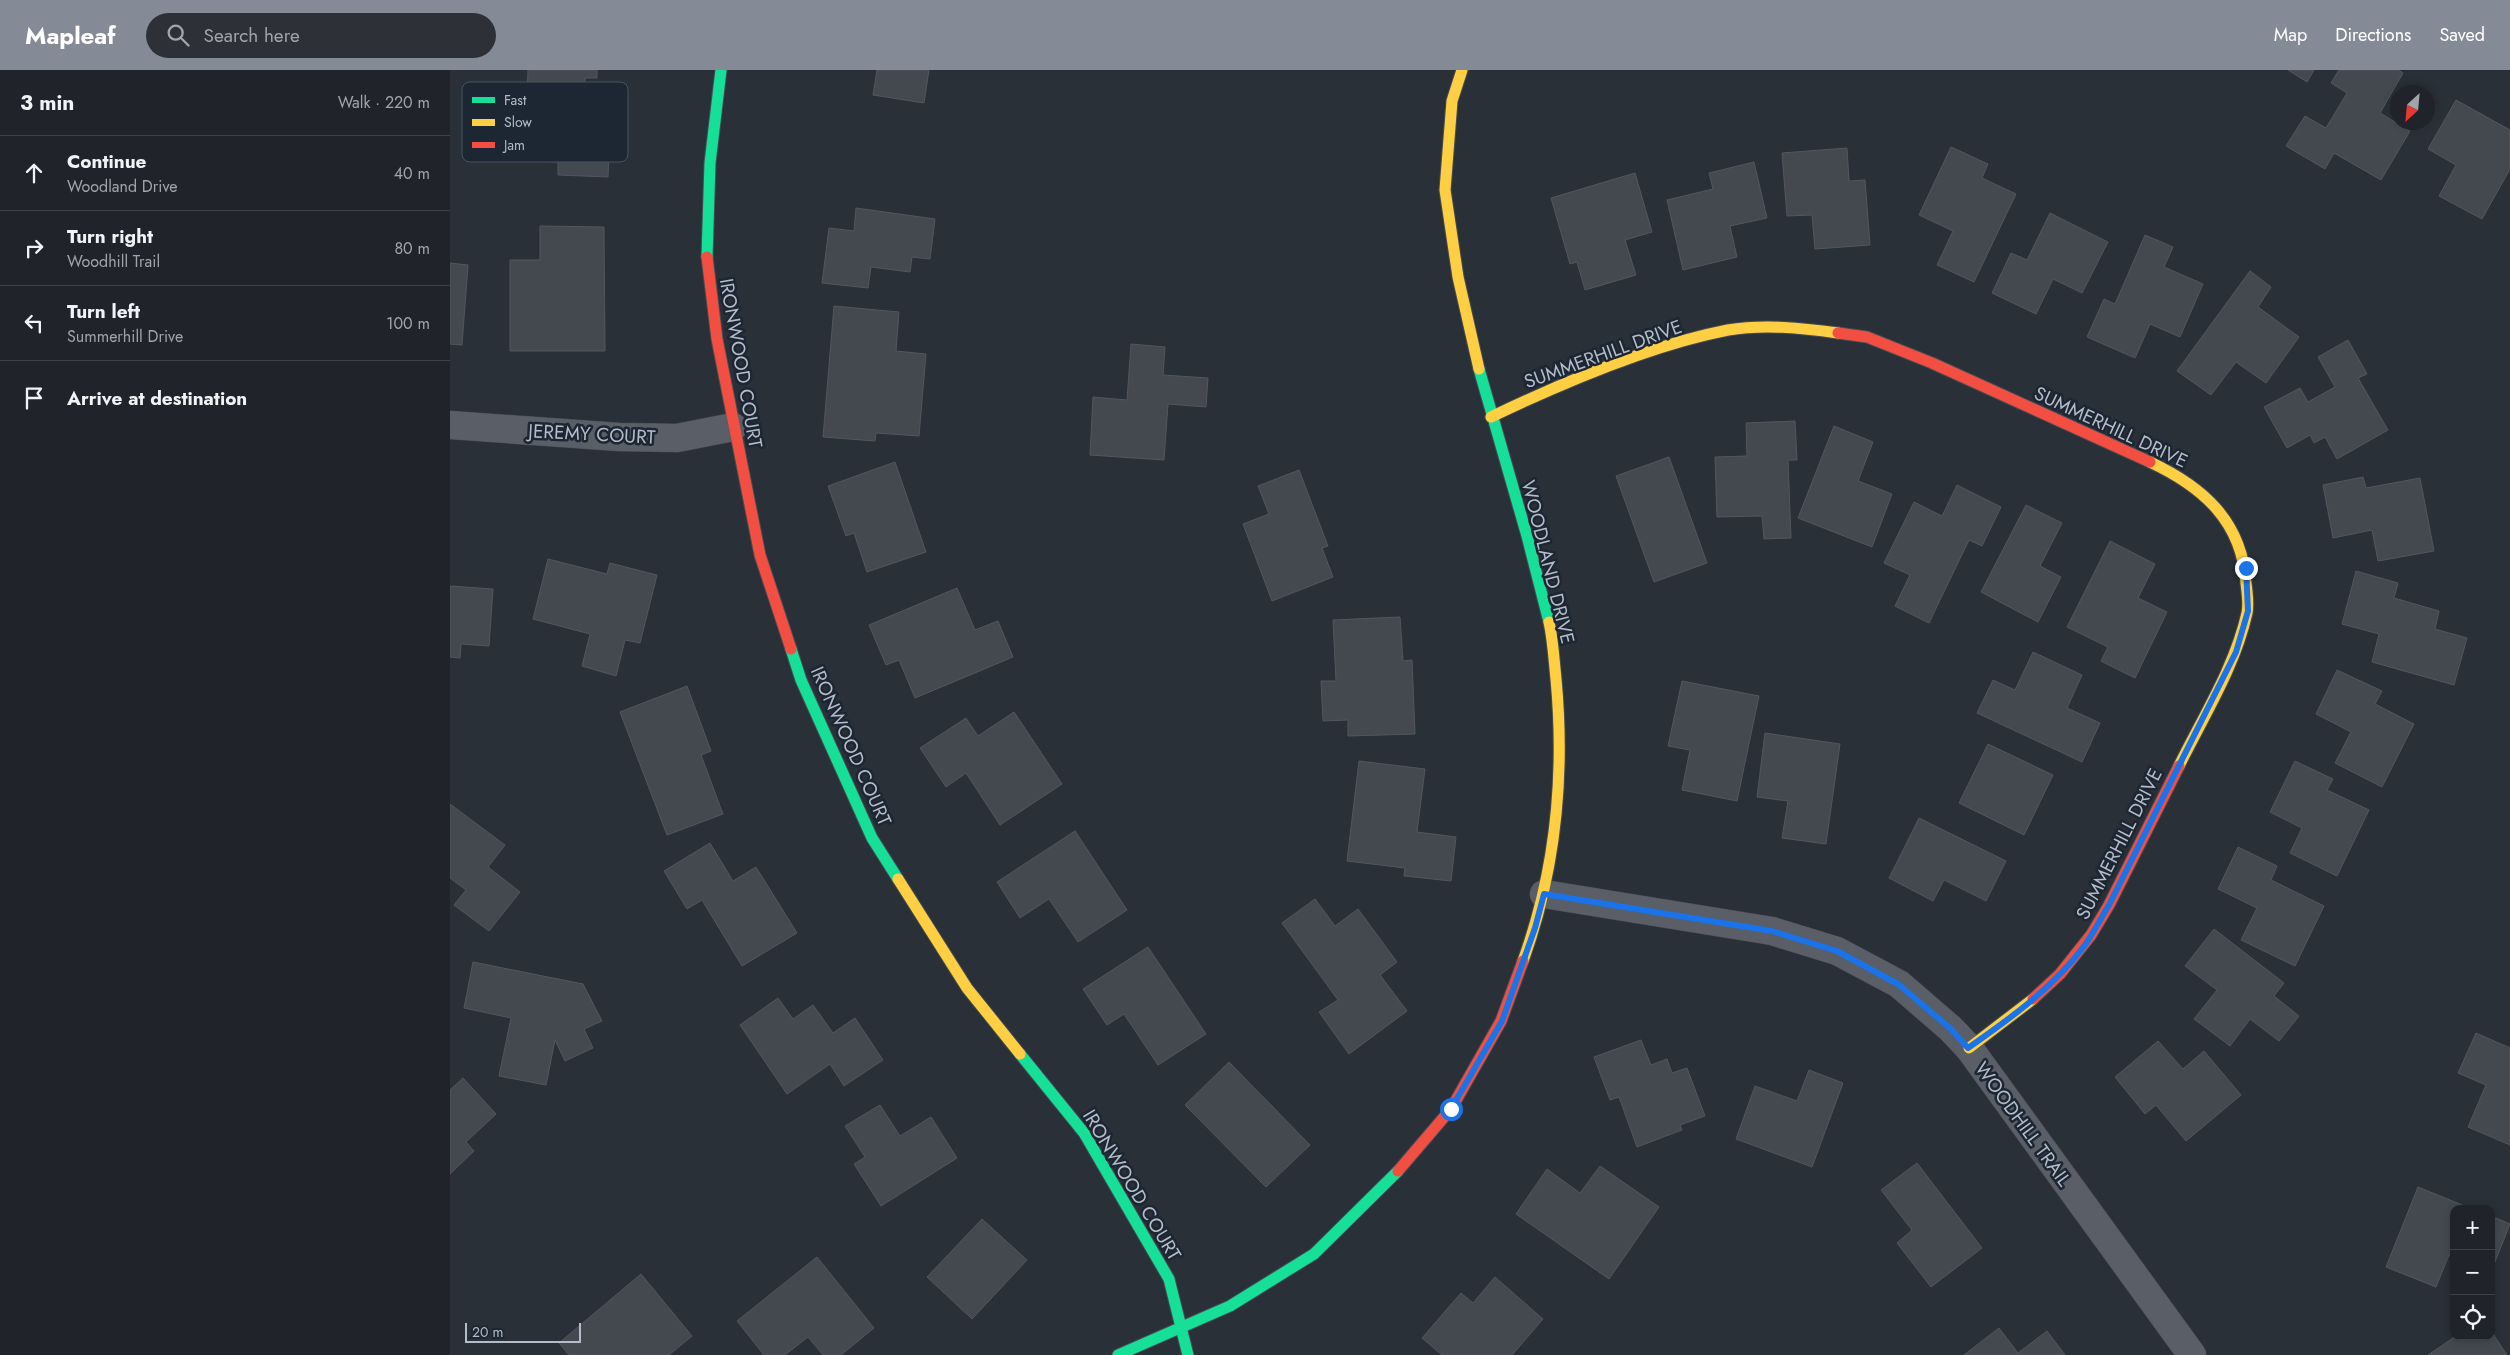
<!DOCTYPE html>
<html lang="en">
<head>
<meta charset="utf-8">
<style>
  :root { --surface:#20242a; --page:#2d3036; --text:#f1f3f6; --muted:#a2a4a8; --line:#3d4147; --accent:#848b96 }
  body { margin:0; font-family:Jost,sans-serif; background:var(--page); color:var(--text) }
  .controls { position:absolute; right:15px; bottom:15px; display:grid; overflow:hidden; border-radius:10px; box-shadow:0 2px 8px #0003 }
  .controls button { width:45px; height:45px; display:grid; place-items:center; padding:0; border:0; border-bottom:1px solid var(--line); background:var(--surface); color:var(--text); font:25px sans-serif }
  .compass { position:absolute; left:1940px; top:15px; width:45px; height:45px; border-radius:50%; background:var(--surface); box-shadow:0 2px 8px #0003; rotate:206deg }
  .scale { position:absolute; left:15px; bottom:12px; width:116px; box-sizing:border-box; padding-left:5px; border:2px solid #b4bcc9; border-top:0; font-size:14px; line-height:18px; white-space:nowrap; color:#b4bcc9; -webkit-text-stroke:4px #1d2633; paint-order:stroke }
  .stop { position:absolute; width:15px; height:15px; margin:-11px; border:4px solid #1a73e8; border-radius:50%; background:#fff }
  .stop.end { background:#1a73e8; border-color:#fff; box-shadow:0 1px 5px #0008 }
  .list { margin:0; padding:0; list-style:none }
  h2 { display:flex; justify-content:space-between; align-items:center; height:65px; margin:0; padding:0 20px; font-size:21px }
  h2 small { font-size:16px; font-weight:400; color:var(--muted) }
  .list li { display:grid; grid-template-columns:32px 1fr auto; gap:15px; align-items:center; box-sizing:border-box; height:75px; padding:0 20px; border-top:1px solid var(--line) }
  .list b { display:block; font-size:19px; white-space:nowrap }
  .list p { margin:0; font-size:16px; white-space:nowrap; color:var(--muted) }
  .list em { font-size:16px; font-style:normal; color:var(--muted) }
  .icon { flex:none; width:28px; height:28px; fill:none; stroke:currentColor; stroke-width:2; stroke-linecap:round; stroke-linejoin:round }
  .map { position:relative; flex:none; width:2060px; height:1285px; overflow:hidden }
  header { display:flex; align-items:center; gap:30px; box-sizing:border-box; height:70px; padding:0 25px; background:var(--accent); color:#fff }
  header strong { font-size:24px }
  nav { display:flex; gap:28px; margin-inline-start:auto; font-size:18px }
  .search { width:350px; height:45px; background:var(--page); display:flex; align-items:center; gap:12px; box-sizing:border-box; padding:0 18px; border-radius:28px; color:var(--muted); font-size:19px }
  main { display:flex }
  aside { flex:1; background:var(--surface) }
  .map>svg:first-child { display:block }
  .building { fill:#444950; stroke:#52575f }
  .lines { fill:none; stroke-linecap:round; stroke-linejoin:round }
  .street-casing { stroke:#484c53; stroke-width:29 }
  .fast-casing { stroke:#484c53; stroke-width:13 }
  .slow-casing { stroke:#484c53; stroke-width:13 }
  .jam-casing { stroke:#484c53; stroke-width:13 }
  .street { stroke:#5a5e66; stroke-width:28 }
  .fast { stroke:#16e098; stroke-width:11 }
  .slow { stroke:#ffcf43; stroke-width:11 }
  .jam { stroke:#f24e42; stroke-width:11 }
  .route { stroke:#1a73e8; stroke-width:6 }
  .labels { text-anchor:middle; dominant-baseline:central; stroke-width:5; stroke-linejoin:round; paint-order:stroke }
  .street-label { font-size:19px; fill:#b4bcc9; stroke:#1d2633 }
  .key { fill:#1d2633; stroke:#4a5360; stroke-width:1 }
  .key-label { font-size:14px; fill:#b4bcc9 }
</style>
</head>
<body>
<header>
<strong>Mapleaf</strong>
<div class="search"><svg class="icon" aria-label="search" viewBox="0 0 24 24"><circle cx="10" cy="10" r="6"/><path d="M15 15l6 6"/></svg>Search here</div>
<nav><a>Map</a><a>Directions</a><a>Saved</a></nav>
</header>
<main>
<aside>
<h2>3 min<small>Walk · 220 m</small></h2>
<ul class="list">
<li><svg class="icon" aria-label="ahead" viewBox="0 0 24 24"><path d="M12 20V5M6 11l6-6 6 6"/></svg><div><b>Continue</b><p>Woodland Drive</p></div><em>40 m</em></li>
<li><svg class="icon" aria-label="right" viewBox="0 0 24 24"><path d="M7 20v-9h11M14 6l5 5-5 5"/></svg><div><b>Turn right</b><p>Woodhill Trail</p></div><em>80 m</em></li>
<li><svg class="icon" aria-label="left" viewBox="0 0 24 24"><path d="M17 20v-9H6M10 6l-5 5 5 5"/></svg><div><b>Turn left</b><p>Summerhill Drive</p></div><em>100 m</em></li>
<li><svg class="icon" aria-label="arrive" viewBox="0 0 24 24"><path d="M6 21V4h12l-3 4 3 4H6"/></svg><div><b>Arrive at destination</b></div></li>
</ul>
</aside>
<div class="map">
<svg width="2060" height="1285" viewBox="0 0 2060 1285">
  <rect width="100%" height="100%" fill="#2a3038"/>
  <path class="building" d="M78,0H147V8H135L134,40L161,41L158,107L108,105V92L75,90Z
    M427,0H479L474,33L423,25Z
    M1838,0H1864L1857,12Z
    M1889,0H1948L1953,3L1930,43L1960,61L1931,110L1884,83L1875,99L1836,76L1855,46L1876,58L1897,23L1881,13Z
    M2006,30L2060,60V99L2032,149L1989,126L2006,95L1978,79Z
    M1501,77L1538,94L1532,108L1566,124L1524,212L1487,195L1503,161L1469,145Z
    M1397,78L1399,111L1415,110L1420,175L1365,179L1362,145L1337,146L1332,83Z
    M1304,92L1317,148L1280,156L1287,187L1233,200L1217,130L1263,119L1259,103Z
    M1185,103L1202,162L1175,170L1186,205L1135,220L1127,192L1120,194L1101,128Z
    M406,138L485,149L480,189L462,187L460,202L421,197L418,218L372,213L379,158L404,161Z
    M1600,143L1658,172L1632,223L1603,209L1586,244L1542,223L1561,183L1577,190Z
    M90,156L154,157L155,281H60V190H90Z
    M1695,165L1723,177L1714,197L1753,214L1730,267L1700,254L1685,288L1637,267L1654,229L1665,234Z
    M0,193L18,195L12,275L0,274Z
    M1800,201L1821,217L1808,237L1849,267L1816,313L1786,292L1761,325L1727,301Z
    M384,236L449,242L446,281L476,284L469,366L426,363L425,371L373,367Z
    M1898,270L1917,304L1908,308L1938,360L1887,389L1875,367L1864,373L1860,365L1837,378L1814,337L1850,318L1858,332L1885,317L1868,287Z
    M681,274L715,277L713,305L758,308L756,337L718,334L714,390L640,385L643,327L677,330Z
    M1345,351L1347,390H1338L1341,468L1314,469L1312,446L1267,447L1265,387L1297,386L1296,353Z
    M1384,356L1423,372L1408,411L1442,424L1422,477L1348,448Z
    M1219,387L1257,493L1204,512L1166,406Z
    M445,392L476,482L417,502L404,463L396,466L378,416Z
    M849,400L878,476L872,478L883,507L822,531L793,454L819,444L808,416Z
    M1913,407L1916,418L1970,408L1984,481L1928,491L1922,460L1883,468L1873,415Z
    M1507,415L1551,437L1532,476L1519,470L1479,553L1445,536L1460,505L1434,493L1464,432L1492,446Z
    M1576,435L1612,453L1590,496L1611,507L1588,552L1531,522Z
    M1660,471L1705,494L1688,528L1717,542L1685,608L1651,591L1658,577L1617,557Z
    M98,489L157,504L160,493L207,505L190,573L175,570L166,606L132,596L140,564L83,549Z
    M1906,501L1948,513L1944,528L1989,541L1985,559L2017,568L2004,615L1922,592L1929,564L1892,554Z
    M0,516L43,519L39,576L11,574L10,588L0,587Z
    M507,518L525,560L548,551L563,587L465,628L449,590L436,595L419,555Z
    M950,547L953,591L962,590L965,664L898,666V650L873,651L871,611H886L883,550Z
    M1583,582L1632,605L1617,638L1650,653L1632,692L1527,643L1543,610L1565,620Z
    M1887,600L1932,621L1925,634L1964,654L1932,717L1885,693L1901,662L1866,644Z
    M1232,611L1309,626L1287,731L1232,720L1240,680L1218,676Z
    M237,616L261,681L251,685L273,744L217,765L170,642Z
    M564,642L612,714L550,755L516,703L496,717L470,678L516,648L528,666Z
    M1315,663L1390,674L1376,774L1332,768L1338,731L1307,727Z
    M1538,674L1603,705L1574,765L1509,733Z
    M909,691L975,699L967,762L1006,767L1001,811L954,806L955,798L897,791Z
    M1845,691L1883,709L1877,720L1919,740L1887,806L1840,783L1852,758L1820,742Z
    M0,734L55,775L38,797L70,822L39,861L4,835L16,820L0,808Z
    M1469,748L1556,791L1536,831L1494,810L1483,831L1439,808Z
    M625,761L677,840L628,872L599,829L570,848L547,812Z
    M260,773L283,811L306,797L347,863L292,896L252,830L237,839L214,801Z
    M1788,777L1827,796L1821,810L1874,836L1845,896L1791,870L1807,838L1768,819Z
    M865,829L885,856L908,839L947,892L930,905L957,941L899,984L869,942L888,930L832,853Z
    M1764,859L1834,913L1824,926L1849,946L1829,971L1800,949L1780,976L1744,949L1767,920L1735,896Z
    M698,877L756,964L708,995L674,944L657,955L633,919Z
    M23,892L133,914L152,951L134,959L143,978L115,991L105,970L96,1015L49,1006L61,948L14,938Z
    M328,928L343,949L363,935L383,963L405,948L433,990L394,1016L380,994L337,1024L290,955Z
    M2026,963L2060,978V1075L2018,1057L2036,1015L2008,1003Z
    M1191,970L1201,995L1217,989L1222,1003L1237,998L1255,1046L1230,1055L1232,1060L1187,1077L1169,1027L1160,1030L1144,987Z
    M1708,971L1733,999L1754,981L1791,1025L1736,1071L1706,1035L1695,1044L1665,1007Z
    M779,992L860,1075L816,1117L735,1035Z
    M1359,1000L1393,1013L1362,1097L1286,1069L1305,1016L1347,1031Z
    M13,1008L46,1044L16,1072L24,1081L0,1104V1020Z
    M430,1035L450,1066L481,1047L507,1088L431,1136L404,1094L415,1087L395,1056Z
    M1467,1093L1532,1178L1481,1217L1447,1173L1462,1160L1431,1120Z
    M1150,1096L1209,1137L1159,1209L1066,1144L1097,1099L1130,1123Z
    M1968,1117L2022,1139H2004V1187L1999,1185L1986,1217L1936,1197Z
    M2041,1146L2060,1154L2041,1202Z
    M532,1149L577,1190L522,1249L477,1207Z
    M367,1187L424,1258L391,1285H373L358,1267L335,1285H314L287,1251Z
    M191,1204L242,1266L219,1285H119L109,1273Z
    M1045,1207L1093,1249L1062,1285H992L972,1268L1011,1223L1023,1233Z
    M1549,1258L1568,1283L1597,1261L1615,1285H1514Z
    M2041,1261L2057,1285H1978L2006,1266H2041Z"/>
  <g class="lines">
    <defs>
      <path id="street" d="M0,355L169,367L227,368L283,357
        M1094,824L1322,861L1387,881L1449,914L1501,959L1519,978L1742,1285"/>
      <path id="fast" d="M257,187L260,93L271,0
        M1029,299L1077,466L1099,552
        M341,579L351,610L422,768L448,809
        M570,984L634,1063L719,1209L738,1285
        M668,1285L780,1236L864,1184L948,1101"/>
      <path id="slow" d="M1012,0L1002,31L995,120L1008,207L1029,299
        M1041,347C1112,313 1200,275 1278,260C1314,254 1352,258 1388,263
        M1700,392C1753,417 1792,451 1796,513C1797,522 1799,534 1797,543C1785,597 1753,647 1729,696
        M448,809L517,918L570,984
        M1073,891C1106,800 1115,706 1106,609C1104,590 1103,570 1099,552
        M1519,978L1583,929"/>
      <path id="jam" d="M257,187L267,269L310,485L341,579
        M1388,263L1417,267L1482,293L1700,392
        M1583,929L1610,904L1641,865L1659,835L1729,696
        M948,1101L1001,1039L1051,951L1073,891"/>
    </defs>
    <use href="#street" class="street-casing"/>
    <use href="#fast" class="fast-casing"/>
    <use href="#slow" class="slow-casing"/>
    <use href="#jam" class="jam-casing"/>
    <use href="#street" class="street"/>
    <use href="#fast" class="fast"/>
    <use href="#slow" class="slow"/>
    <use href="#jam" class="jam"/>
  </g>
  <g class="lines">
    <path class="route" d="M1001,1039L1052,951L1085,858L1094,824L1322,861L1387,881L1448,914L1501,959L1518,978C1561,948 1604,917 1635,875C1644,862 1651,848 1659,835L1786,582L1798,541L1796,498"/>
  </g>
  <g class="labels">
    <g class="street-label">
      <text transform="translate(1153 284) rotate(-20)">SUMMERHILL DRIVE</text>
      <text transform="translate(291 293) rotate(80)">IRONWOOD COURT</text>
      <text transform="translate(1661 357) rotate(25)">SUMMERHILL DRIVE</text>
      <text transform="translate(142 364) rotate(3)">JEREMY COURT</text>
      <text transform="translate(1098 492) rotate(76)">WOODLAND DRIVE</text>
      <text transform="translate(401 676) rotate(66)">IRONWOOD COURT</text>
      <text transform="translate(1669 774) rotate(-63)">SUMMERHILL DRIVE</text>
      <text transform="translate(1573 1054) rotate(54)">WOODHILL TRAIL</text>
      <text transform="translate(682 1115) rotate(59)">IRONWOOD COURT</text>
    </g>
  </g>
  <rect x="12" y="12" width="166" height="80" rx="8" class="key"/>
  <rect x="22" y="27" width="23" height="6" fill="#16e098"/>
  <rect x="22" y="49" width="23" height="7" fill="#ffcf43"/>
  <rect x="22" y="72" width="23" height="6" fill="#f24e42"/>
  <g class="key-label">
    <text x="54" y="35">Fast</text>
    <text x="54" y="57">Slow</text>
    <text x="54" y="80">Jam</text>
  </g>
</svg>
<div class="controls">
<button>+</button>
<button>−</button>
<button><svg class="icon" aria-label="locate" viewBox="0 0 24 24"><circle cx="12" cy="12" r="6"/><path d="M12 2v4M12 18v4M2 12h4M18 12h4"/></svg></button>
</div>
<svg class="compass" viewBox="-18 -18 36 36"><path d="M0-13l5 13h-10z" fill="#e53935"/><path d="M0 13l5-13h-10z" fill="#a2a4a8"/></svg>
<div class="scale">20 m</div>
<div class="stop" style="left:1001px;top:1039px"></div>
<div class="stop end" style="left:1796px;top:498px"></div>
</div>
</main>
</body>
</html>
